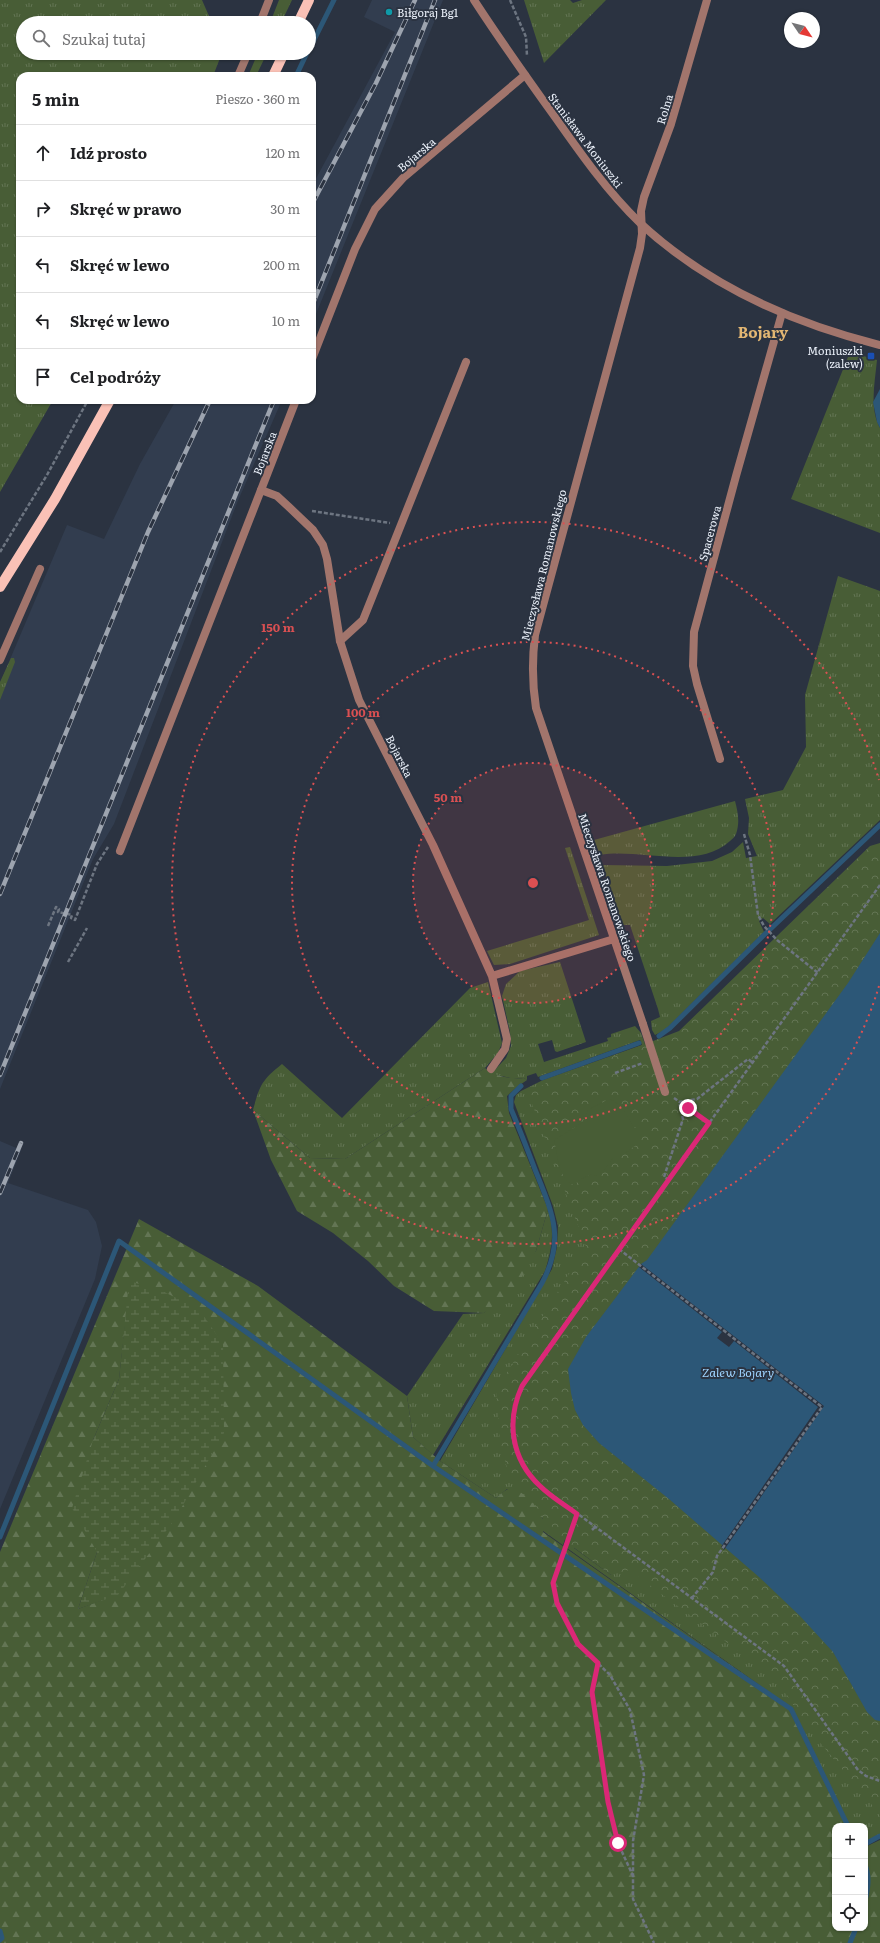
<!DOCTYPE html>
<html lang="pl">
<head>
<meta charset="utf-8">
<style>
  :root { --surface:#fff; --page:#f2f2f2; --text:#202124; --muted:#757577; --line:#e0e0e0 }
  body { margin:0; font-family:Literata,serif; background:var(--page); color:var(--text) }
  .controls { position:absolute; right:12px; bottom:12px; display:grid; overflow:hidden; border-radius:8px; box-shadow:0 1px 3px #0004 }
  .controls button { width:36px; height:36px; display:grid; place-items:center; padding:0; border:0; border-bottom:1px solid var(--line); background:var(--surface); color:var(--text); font:20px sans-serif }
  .compass { position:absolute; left:784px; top:12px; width:36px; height:36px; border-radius:50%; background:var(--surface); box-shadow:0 1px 3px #0004; rotate:125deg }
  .stop { position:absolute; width:12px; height:12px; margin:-9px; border:3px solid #db2777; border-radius:50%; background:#fff }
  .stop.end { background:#db2777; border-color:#fff; box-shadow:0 1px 4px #0008 }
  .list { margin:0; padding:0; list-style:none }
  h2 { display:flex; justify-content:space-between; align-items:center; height:52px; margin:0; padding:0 16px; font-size:17px }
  h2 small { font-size:13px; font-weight:400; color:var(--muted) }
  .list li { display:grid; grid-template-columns:26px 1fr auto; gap:12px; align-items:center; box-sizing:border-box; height:56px; padding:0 16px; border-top:1px solid var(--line) }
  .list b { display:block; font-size:15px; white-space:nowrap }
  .list em { font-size:13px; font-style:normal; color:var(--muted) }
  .icon { flex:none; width:22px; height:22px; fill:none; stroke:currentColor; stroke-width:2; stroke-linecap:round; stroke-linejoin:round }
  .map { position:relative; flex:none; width:880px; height:1943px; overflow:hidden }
  .search { position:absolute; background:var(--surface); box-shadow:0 1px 3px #0004; left:16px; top:16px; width:300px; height:44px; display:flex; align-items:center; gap:10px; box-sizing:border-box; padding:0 14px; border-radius:22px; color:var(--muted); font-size:15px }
  .panel { position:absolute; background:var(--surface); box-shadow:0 1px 3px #0004; left:16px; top:72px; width:300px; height:332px; border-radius:12px }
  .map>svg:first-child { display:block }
  .built { fill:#323d4f }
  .grass { fill:url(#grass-tufts) }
  .forest { fill:url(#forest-firs); fill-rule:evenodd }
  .wetland { fill:url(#wetland-marsh) }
  .park { fill:url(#park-crowns) }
  .garden { fill:#485d36 }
  .water { fill:#2c5777 }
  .pier { fill:#2b3341 }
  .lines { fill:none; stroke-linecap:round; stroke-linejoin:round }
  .stream { stroke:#2c5777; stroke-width:5 }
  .path { stroke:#6d7581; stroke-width:2.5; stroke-dasharray:4 2; stroke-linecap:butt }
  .service { stroke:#a2756c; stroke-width:8 }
  .minor { stroke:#a2756c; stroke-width:8 }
  .tertiary { stroke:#a2756c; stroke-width:8 }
  .primary { stroke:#fac1b6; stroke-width:10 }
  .rail-casing { stroke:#9da4af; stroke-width:4.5 }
  .rail { stroke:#2b3341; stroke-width:3; stroke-dasharray:9; stroke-linecap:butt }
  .route { stroke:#db2777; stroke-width:5 }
  .ring { fill:none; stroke:#da5052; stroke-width:2; stroke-dasharray:2 4 }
  .culture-dot { fill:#0f9aa8; stroke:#2b3341; stroke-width:1.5 }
  .transit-dot { fill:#1a4fb4; stroke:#2b3341; stroke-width:1.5 }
  .labels { text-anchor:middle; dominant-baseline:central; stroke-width:4; stroke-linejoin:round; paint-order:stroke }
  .poi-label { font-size:11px; fill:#ebf1fa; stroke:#2b3341; text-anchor:start }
  .street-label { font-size:11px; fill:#ebf1fa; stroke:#2b3341 }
  .water-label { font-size:12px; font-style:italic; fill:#9dd2fd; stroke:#2b3341 }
  .district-label { font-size:15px; font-weight:bold; fill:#e3b773; stroke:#2b3341 }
  .centre { fill:#da5052; stroke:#2b3341; stroke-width:2 }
  .ring-label { font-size:12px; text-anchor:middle; font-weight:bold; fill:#da5052; stroke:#2b3341; stroke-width:4; stroke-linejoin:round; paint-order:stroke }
</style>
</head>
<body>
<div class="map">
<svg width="880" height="1943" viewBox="0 0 880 1943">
  <defs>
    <pattern id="grass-tufts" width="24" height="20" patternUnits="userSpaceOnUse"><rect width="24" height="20" fill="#485d36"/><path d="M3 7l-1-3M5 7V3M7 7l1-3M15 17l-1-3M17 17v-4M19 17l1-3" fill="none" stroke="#637554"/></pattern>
    <pattern id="forest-firs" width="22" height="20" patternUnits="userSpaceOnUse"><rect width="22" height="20" fill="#485d36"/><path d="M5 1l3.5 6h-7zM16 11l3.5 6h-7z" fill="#637554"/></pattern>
    <pattern id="wetland-marsh" width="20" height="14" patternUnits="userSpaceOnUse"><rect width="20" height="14" fill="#485d36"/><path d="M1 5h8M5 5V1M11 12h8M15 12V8" fill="none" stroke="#637554"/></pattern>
    <pattern id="park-crowns" width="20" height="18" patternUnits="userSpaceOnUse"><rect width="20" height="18" fill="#485d36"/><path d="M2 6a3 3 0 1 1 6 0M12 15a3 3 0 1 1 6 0" fill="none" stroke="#637554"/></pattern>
  </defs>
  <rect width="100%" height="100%" fill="#2b3341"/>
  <path class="built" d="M372,0H443L312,324V186L395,32L364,17Z
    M176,400H282L237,503L114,824L93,859L0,1089V683L67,525L104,539L140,464Z
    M0,1141L21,1150L8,1183L88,1210L96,1222L102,1246L95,1279L0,1509Z"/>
  <path class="grass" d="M0,0H202L212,23H23V53H222L213,76H20V400H53L0,492Z
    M279,0H292L281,23H270Z
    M524,0H570L573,3L582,0H606L544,63Z
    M258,53H267L256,76H248Z
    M850,352L877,360C875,382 869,408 880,428V533L791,499Z
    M838,576L880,591V820L770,924L763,918L759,921L764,932L665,1030L655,1035L652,1030L651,1021L660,1017L658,1009L630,925H622L602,865L667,866L712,861L732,852L743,842L746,858L757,856L748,834L749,818L745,799L783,790L806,747L805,695Z
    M11,658H14L15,662L0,700V682Z
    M735,801C738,812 740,823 736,834C735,837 732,839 730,841C698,871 639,848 600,855L594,840Z
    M570,847L599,935L510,964L494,965L487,951L589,920L565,848Z
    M560,962L586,1042L557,1052L555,1051L552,1040L538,1044L544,1062L608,1041L607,1038L611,1037V1034L635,1026L641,1033L645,1044L611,1083L574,1514L563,1545L567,1546L577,1523L574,1548L611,1575L627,1554L779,1665L880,1784V1837L865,1847V1826H848L786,1704L543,1531V1518L507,1489L496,1498L440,1461L552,1269L557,1247L558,1226L553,1206L514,1102L516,1095L521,1091L543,1080L642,1045L640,1040L538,1077L536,1073L527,1076V1080L524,1078H511L491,1074L506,1058L511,1046L510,1032L502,996L506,984L520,971Z
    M488,982L502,1043L498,1053L485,1068L345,1159L310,1158L253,1110C260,1085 261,1081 282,1064L342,1118L470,988Z
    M548,1209C555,1231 552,1249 545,1271L433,1455L413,1437L407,1396L463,1314L484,1313L536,1251Z"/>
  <path class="forest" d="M485,1068C495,1077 511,1079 524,1078L527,1080L517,1087L507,1096L509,1113L548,1209L536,1251L517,1286L484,1313L434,1311L394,1286L368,1261L333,1233L297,1211L271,1160L253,1110L310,1158L345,1159Z
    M139,1219L258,1286L407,1396L413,1437L440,1461L496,1498C500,1495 504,1490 509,1489C520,1486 540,1509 543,1519C544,1523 543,1528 543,1532L786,1704L848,1826H835V1928H865V1847L880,1840V1943H0V1552ZM130,1281L118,1594L78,1609L97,1552L93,1440L119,1379Z"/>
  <path class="wetland" d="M129,1281L160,1290L199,1309L223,1344L224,1433L175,1519L118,1595L78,1609L97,1552L72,1508L93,1440L119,1379Z"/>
  <path class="park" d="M880,843V1812H878L812,1733L775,1678L629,1570L611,1575L573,1547L543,1518L536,1506L509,1475L500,1443L496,1390L586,1247L528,1093L552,1080L679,1031L870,846Z"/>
  <path class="garden" d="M609,1099C622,1103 628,1117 634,1128H640V1142L619,1158H613L605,1169L596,1176L592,1174L581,1179L574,1185C558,1180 558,1155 554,1140L582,1123L588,1110Z"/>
  <path class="water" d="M880,389V428L877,422L873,402Z
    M880,933V1721L875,1720L867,1712L833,1652L800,1616L759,1577L669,1499L599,1443L583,1425L575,1410L571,1393L568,1369L586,1337L641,1264L647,1260L848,983Z"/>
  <path class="pier" d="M641,1264L824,1406L724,1550L721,1547L818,1407L734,1341L729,1347L717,1338L722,1332L639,1267Z"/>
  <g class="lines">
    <path class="stream" d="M309,50L334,0
      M296,76L307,53
      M659,1036L670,1028L763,936L880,825
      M542,1078L639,1043
      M433,1466L542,1283C565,1240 553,1214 536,1172C528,1151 520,1130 511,1109V1096L521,1086
      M0,1537L119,1241L433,1466L791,1709L848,1826
      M865,1844L880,1836
      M865,1865C870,1877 868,1888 865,1901
      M0,1931L2,1938L0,1940
      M850,1943L856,1928"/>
    <path class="path" d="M510,0L526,37L527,56
      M312,511L390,523
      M0,552L47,475L88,400
      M744,834L750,855L758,915L764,926L777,940L818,973
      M880,885L539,1360C508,1407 497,1440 540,1486L784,1666L858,1770L866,1776L880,1781
      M48,926L56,907L59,909L58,912L72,915L71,918L75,920L97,864L108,847
      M68,962L87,928
      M615,1073L643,1063
      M674,1098L709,1123
      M679,1102L697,1099L748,1059L753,1063
      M669,1180L664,1177L683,1119L679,1102
      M619,1249L822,1407L717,1556L713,1572L692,1598
      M577,1514L553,1583L557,1603L578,1644L610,1675L630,1710L644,1775L633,1841V1899L654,1943
      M592,1530L595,1527
      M598,1663L592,1692L608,1802L618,1843L633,1876"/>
    <path class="service" d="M340,641L363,620L466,362
      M0,660L40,569
      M120,851L261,490
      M643,1024L665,1092"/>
    <path class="minor" d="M260,23L269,0
      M238,76L248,53
      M312,359L355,249L375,209L403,178L525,75
      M296,400L261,490L277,496L290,508L313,530L323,545L327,559L340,641L359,700L433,845L492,976L507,1039L505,1049L491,1069
      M720,759L697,684L693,666L694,632L736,476L782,313
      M492,976L614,939
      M643,1024L536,708C532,683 532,660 535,635L640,248L642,234L641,211L644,197L671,124L707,0"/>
    <path class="tertiary" d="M474,0C500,40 527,78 555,117C581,154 607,191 640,223C707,285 792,323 880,345"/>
    <path class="primary" d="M298,23L309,0
      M273,76L284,53
      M0,587L55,499L110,400"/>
    <defs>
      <path id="rail" d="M312,204L376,83L415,0
        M312,306L435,0
        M0,894L148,532L210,400
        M0,1075L274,400
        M0,1193L21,1143"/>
    </defs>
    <use href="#rail" class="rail-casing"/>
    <use href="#rail" class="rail"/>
  </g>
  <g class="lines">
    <path class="route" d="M618,1843L608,1802L592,1692L598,1663L578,1644L557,1603L553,1583L577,1514C565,1505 551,1497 540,1486C511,1459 506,1421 522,1386L709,1123L688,1108"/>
  </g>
  <circle cx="533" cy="883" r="120" fill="#da5052" fill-opacity=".12"/>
  <g class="ring">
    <circle cx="533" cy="883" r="120"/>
    <circle cx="533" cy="883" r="241"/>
    <path d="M879 986A361 361 0 1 1 879 780"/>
  </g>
  <circle class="culture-dot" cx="389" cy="12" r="4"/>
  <rect class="transit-dot" x="867" y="352" width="8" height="8" rx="2"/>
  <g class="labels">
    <g class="poi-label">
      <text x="397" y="12">Biłgoraj Bg1</text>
      <text x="863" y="350" text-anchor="end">Moniuszki<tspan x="863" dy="13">(zalew)</tspan></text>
    </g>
    <g class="street-label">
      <text transform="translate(664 109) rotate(-73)">Rolna</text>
      <text transform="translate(586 140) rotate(53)">Stanisława Moniuszki</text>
      <text transform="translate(416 154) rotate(-40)">Bojarska</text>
      <text transform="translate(264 453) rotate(-69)">Bojarska</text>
      <text transform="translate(709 533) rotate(-75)">Spacerowa</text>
      <text transform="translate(543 565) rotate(-76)">Mieczysława Romanowskiego</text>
      <text transform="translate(400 756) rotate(63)">Bojarska</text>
      <text transform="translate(608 887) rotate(71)">Mieczysława Romanowskiego</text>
    </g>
    <g class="water-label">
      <text x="738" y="1372">Zalew Bojary</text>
    </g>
    <g class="district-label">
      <text x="763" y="331">Bojary</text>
    </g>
  </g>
  <circle cx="533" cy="883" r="6" class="centre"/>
  <g class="ring-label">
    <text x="278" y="632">150 m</text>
    <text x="363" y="717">100 m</text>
    <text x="448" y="802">50 m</text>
  </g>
</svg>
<div class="controls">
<button>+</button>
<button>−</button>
<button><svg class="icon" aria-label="locate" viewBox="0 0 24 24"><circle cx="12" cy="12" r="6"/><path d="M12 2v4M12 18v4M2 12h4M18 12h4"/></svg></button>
</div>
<svg class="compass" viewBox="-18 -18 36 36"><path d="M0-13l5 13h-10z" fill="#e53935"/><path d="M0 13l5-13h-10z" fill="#757577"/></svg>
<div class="stop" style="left:618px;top:1843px"></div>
<div class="stop end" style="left:688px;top:1108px"></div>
<div class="search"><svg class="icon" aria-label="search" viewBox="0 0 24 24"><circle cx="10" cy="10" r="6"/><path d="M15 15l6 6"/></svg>Szukaj tutaj</div>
<section class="panel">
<h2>5 min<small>Pieszo · 360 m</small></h2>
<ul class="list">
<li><svg class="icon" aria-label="ahead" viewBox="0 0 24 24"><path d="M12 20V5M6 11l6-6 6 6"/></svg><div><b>Idź prosto</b></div><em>120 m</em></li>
<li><svg class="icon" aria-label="right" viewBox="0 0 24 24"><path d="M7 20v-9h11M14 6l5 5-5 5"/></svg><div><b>Skręć w prawo</b></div><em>30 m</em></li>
<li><svg class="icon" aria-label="left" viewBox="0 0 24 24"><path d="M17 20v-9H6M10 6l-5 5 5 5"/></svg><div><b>Skręć w lewo</b></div><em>200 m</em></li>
<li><svg class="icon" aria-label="left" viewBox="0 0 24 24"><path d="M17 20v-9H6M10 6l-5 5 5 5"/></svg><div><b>Skręć w lewo</b></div><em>10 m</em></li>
<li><svg class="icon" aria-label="arrive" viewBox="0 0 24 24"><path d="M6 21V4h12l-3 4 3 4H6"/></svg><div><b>Cel podróży</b></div></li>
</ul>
</section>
</div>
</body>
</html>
